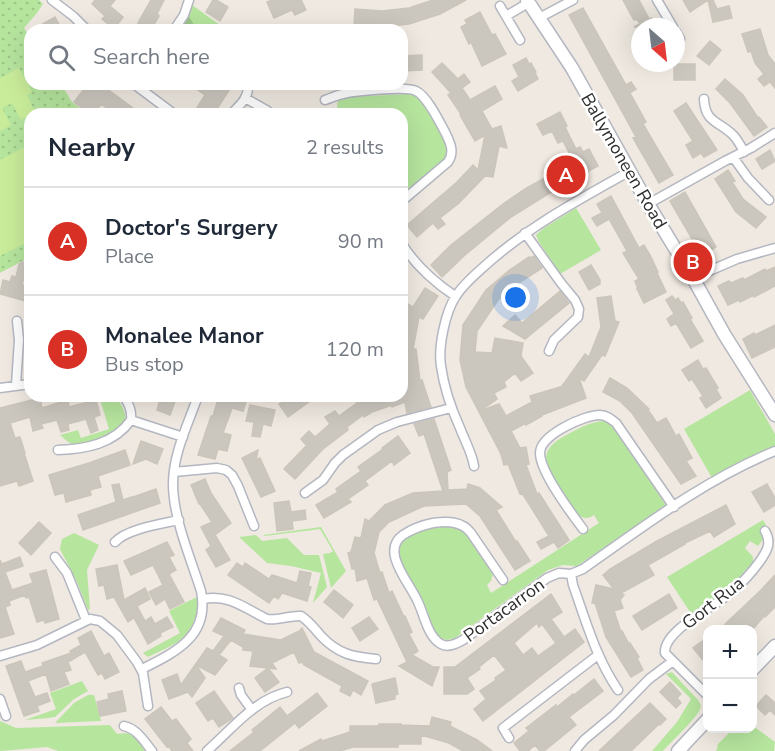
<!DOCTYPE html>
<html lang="en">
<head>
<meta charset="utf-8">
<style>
  :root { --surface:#fff; --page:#f6f6f7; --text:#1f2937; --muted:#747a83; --line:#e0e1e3; --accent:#d93025 }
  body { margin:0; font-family:"Nunito Sans",sans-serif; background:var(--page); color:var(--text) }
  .controls { position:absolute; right:18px; bottom:18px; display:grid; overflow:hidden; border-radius:12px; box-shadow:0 6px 24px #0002 }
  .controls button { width:54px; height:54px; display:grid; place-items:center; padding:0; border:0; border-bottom:2px solid var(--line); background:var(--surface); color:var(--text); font:30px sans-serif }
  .compass { position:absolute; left:631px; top:18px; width:54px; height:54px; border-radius:50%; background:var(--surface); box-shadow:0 6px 24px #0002; rotate:152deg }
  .you { position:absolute; left:516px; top:298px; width:21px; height:21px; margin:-15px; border:4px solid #fff; border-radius:50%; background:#1a73e8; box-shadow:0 0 0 9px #1a73e833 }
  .badge { display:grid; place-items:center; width:39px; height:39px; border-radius:50%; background:var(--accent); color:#fff; font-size:20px; font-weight:700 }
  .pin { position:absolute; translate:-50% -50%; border:3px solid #fff; box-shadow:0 2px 6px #0006 }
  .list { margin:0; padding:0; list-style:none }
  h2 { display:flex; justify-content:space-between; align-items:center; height:78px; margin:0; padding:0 24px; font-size:26px }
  h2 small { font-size:20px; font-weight:400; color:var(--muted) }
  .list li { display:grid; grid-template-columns:39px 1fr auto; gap:18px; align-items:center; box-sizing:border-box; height:108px; padding:0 24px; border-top:2px solid var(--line) }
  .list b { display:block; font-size:22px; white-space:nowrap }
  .list p { margin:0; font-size:20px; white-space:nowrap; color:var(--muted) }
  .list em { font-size:20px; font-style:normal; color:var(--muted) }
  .icon { flex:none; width:33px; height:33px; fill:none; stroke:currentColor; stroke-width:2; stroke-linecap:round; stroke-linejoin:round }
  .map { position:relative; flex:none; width:775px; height:751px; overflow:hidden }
  .search { position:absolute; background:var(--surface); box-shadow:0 6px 24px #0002; left:24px; top:24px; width:384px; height:66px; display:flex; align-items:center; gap:15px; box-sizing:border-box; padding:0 21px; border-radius:18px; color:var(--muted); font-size:22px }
  .panel { position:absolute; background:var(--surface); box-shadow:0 6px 24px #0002; left:24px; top:108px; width:384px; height:294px; border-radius:18px }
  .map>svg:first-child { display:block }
  .grass { fill:#b6e59e }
  .forest { fill:url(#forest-firs) }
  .park { fill:url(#park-dots) }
  .pitch { fill:#c9ec9a }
  .building { fill:#cbc7bf; stroke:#cbc5ba; stroke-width:1.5; fill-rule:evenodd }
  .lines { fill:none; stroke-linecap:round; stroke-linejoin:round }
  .street-casing { stroke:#b4b7c1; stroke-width:11 }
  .secondary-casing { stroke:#b4b7c1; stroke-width:15 }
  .street { stroke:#fff; stroke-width:8 }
  .secondary { stroke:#fff; stroke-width:12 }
  .labels { text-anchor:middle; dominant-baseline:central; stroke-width:5; stroke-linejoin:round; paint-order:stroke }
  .street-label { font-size:18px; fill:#2e2e2e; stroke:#fff }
</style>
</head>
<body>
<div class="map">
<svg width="775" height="751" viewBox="0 0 775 751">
  <defs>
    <pattern id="forest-firs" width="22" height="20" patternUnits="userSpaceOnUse" patternTransform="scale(1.5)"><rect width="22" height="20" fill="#b6e59e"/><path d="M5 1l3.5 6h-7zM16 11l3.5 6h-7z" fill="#9dc588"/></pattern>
    <pattern id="park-dots" width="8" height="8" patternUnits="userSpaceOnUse" patternTransform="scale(1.5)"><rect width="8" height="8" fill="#b6e59e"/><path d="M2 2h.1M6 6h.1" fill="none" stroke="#9dc588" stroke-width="1.8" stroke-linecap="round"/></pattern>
  </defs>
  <rect width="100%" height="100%" fill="#efe9e1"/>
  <path class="grass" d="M408,94C413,95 417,96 421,100C427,106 445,138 446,146C447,152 446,156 443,160L408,191L402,193V114H336L338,111L337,104L339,99L348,97Z
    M576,208L601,250L560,274L539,242L536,235L544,228Z
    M750,390L775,434V446L712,478L684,429Z
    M100,396C104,396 107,395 111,396C120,398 126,412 126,421C116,431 87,449 72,444C67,442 64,438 60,435L78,430L81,438L109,429L100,399Z
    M603,421L607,423L616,429L666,505L577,566L563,565L548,570L455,638L447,640L441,638L435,632L424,604L402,565L398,549C404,538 415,532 428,529C469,519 474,543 493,574L491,581L487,585L491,593L599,523L594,515C590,518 586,519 581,517C574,512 569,501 564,494C545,464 533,451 572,432C582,427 591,422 603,421Z
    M763,520L766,525L760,529L764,538L758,546L750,541L745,548L753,557V562L728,590L692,615L667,577Z
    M321,527L346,571L331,588L323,554L330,553L333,551L320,529L265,536L263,535Z
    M74,533L99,545L87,570L90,609L88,610L77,582L60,549L62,539Z
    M256,535L262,541L287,538L304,555H319L327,587L313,603L321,573L291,566L267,563L239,537Z
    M197,597C200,612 192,631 180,640C171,647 160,651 150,656L148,657L143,653L180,633L169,611Z
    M672,672L698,700C700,704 702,705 700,709C697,718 670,743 663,751H652L677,722L691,699L666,674Z
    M82,681L88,691L74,699L55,717L48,718L25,720L56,709L50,693Z
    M88,695H94L101,721L55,723L74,703Z
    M0,721L16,728L110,725L117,734C135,731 135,738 145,751H58L47,747L0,751Z
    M753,726L775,742L774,751H716L718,746L717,745L733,729L752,728Z"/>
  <path class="forest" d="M192,5L227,30H179L188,16Z"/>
  <path class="park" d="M0,0H39L43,4L37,13L24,28L30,37V84H61L72,102L87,114H30V257L0,273Z"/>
  <path class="pitch" d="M19,68L32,92L27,95L35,112L21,120L12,103L2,108L11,125L0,131V78Z
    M30,144V241L0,256V160Z"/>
  <path class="building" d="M95,0H115L110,6L123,17L114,29L102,19L105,16L92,4Z
    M151,0H164L157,14L159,16L151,30H135L139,21Z
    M213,0H216L228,7L220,21L206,12Z
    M272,0H301L306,10L295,15L292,10L274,18L267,2Z
    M433,0H466L440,14L409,24L381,27L354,25L355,9L382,11L409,8Z
    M623,0H639L649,19L651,18L656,27H634L640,24L637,19L634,20Z
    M683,0H713L717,9L729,6L732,18L713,22L708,0L690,12Z
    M583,8L626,85L631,82L636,89L630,93L646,122L643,124L673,175L659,183L633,138L636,137L569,15Z
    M480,12L492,35L495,34L506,54L482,66L471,42L469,44L461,27L467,24L465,20Z
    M55,17L62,30H32Z
    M760,29L768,55L775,64V88L770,82L764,86L758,79L764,74L755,63L751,51L748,52L742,34Z
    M710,41L721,50L709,65L697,56Z
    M422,55V70L402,71V56Z
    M526,58L529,64L531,63L536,72L535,73L538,79L518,91L512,81L519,77L513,65Z
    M442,63L459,80V78L464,74L470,82L462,88L470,100L495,86L502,99L482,111L492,129L501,126L507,148L499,146L493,177L485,176L459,203L440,218L445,224L438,229L433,223L417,237L407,225L457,182L473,165L478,170L485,135L475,141L460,115L461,114L448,95L451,93L432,72Z
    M674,64H695V80H674Z
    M725,79L743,95L758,118L759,117L767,127L754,136L730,103L716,89Z
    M88,84H109L106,88L141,114H115L101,104L94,114H90L74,102Z
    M203,84H233L215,112L214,111L212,114H193L205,95L198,90Z
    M686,103L717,150L704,157L701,153L693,158L686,145L693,141L674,111Z
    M560,112L567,126L565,127L576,149L580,147L583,152L589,149L598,166L564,184L511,217L465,255L442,277L431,265L451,245L503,204L525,189L574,162L563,141L558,143L552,131L543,135L537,124Z
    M770,150L775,161L762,169L756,159Z
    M728,170L735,181L732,182L743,199L766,217L756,228L736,212L715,179Z
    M685,192L716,247L702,256L670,201Z
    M611,196L639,248L644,245L650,255L658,272L657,273L666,292L644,303L637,289H638L635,281L639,279L623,253L627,251L609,219L597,226L592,218L602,213L597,204Z
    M534,256L542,268L517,284L498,300L477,331L475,352L492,353L495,338L523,343L521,356L533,373L521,381L515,373L504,382L506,387L494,393L497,399L480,411L499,404L506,416L532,402L530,396L560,387V389L585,354L589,357L601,327L597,298L611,296L615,321L619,322L605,356L602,355L584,381L579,378L586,398L542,415V416L526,425V423L511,431L520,448L526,447L529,464L526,465L537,494L539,493L569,540L558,548L554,542L541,549L537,542L549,536L522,493L520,494L508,464L504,465L501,454L466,387L460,360L463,325L486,290L511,269L529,257L530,258Z
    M28,260L22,285L30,286L26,301L0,294L3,280L10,282L12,276L16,277L19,264Z
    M591,265L600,280V284L589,290L579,272Z
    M775,267V286L754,297V295L740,302L739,300L728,305L718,286L729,281L731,283L743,278L744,280L765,269L766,271Z
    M425,288L438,296L423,319L419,317L413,349H416L420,381L422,380L431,407L407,413L405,402L392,407V405L372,412L364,417L363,415L347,427L348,430L323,449L295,479L284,469L309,443L305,444L301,439L309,431L315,437L330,424L325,417L335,411L339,416L357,403L352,396H402V374H405L402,353V330L406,312L402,310L406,303L413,307Z
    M560,291L569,303L525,339L503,326L515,315L522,323Z
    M672,296L675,300L678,298L681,303L683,302L692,318L690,319L703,341L691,348L676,323L671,326L667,319L674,314L666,300Z
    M775,325V347L752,358L743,339L754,333L755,335Z
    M698,360L703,369L706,368L718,388L716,389L721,398L706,408L700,398L703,396L692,379L689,381L682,370Z
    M610,378L627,388L649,409L648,410L657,423L666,418L676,436L679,434L692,458L686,461L696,476L681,484L632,413L620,401L603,392Z
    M161,396H177L170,415L157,410Z
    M219,396H248L243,411L232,408L223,433L231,435L227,451L218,449L215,459L198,455L211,416H213Z
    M291,396H317L288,417L279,404Z
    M40,398L42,408L68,400L69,407L96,400L100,415L94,417L98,430L91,433L86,419L68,424L69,430L61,432L57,420L41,424L43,428L33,431L30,417L10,423L15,438L20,437L25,453H24L33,481L19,486L17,481L0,486V408Z
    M250,405L275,410L271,426L263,424L260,437L252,436L254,422L246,421Z
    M434,419L451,470L447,472L448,490L467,489L468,484L480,488L502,507L496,510L516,542L517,541L530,561L515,570L480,516L466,504L424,506L389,522L379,532L374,553L380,573L382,572L389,593L392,591L404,617L405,616L412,632L409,634L418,651L412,655L433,667H439L432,686L399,666L407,662L377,599L374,600L367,578L357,581L355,568L352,569L348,553L351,552L355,537L361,538L365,519L369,521L385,505L413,493L443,491L424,434L419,436L414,424Z
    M398,436L410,453L394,465L392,461L365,481L368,485L348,499L351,502L324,518L316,505L338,492L336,489L361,471L358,467L383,449L382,448Z
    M141,441L163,449L157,464L146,459L133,464Z
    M125,450L130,465L98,476L101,487L90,490L91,495L66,502L64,493L55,495L49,475L89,463Z
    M258,450L256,460L260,458L275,491L261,497L242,458Z
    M205,479L211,493L231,523L215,535L230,560L216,567L206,550L211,546L201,527L212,522L200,504H199L191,485Z
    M119,484L123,500L132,497L133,499V497L156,489L160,503L83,530L78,515L116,502L112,485Z
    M767,484L775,498V505L764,512L752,492Z
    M289,501L291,512L305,510L306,519L292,521L293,529L277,531L274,503Z
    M726,505L735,524L714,537L710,531L685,543V544L648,565L654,575L621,593L624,595L620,600L623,608L614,611L621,632L622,631L629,644L630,643L639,657L637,658L643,670L631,677L606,637L595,603H592L596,585L614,589L603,575L610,569L657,541Z
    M39,522L51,533L31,555L19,543Z
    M167,542L174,555L169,557L176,570L169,574L184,602L170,609L165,599L156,605L149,592L163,585L153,565L131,575L124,561Z
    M20,557L23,566L5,572L12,590L33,583L30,574L46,570L59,619L45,623L44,620L37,622L29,597L26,598L25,595L9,601L10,605L5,607L14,634L0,638V560L2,564Z
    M237,563L243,567L245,563L269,579L272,575L297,583L300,571L311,573L308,586L311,587L307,601L282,593L278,599L274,596L269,603L228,575Z
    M117,565L124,600L145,588L150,599L137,606L145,621L151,617L155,624L167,617L173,627L160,633L161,636L148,644L134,618L128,622L114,597L107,599L104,585L99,586L96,569Z
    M775,575V607L765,617L764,616L752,630H719L761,590Z
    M334,590L353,605L343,618L324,602Z
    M551,594L562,612L551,619L564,637L575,629L584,642L483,721L474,709L486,699L480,691L496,680L495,678L506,670L494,655L479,667L480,669L467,678L474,689L467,694H444V667H455ZM537,623L539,627L542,624L556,643L538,656L532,648L523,655L514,643Z
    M669,594L677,608L642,630L633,616Z
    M369,617L378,629L360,641L352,628Z
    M221,618L245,630L243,634L281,640L297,632L296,635L302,628L314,652L368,681L361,695L353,690L350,696L340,691L342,686L304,665L302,662L299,663L294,652L272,663L276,669L268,668L279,682L265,692L255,678L268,668L250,666L253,651L243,650V647L231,640L219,655L227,660L215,675L196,665L205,678L192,697L188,692L169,699L162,680L177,674L181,685L207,648L213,651L224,636L213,631Z
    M91,631L104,656L109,653L119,672L105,679L102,673L98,675L85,652L68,662L71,670L64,672L69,684L51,691L46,674L28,681L35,697L47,693L50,701L37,706L39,711L24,716L6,666L21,661L25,672L43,666L42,663L71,653L70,651L81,645L78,638Z
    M708,637V656L703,660L693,648Z
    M395,678L398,694L395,695V699L376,703L372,684Z
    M594,679L603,691L569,717L576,725L544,751H540L535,745L528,751H520L514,743L529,731L526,728L556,705L557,707L573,694L574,695Z
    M670,682L681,694L677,698L681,703L676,708L660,692Z
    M122,691L126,711L100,716L97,702L109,699L108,694Z
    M214,691L233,718L219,727L213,718L208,721L196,703Z
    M317,693L327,706L299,728L295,723L260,751H230L254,732L252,730L280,707L287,716Z
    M766,695L775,703V715L770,710L765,715L756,706Z
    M650,703L666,719L660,725L659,724L631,751H599Z
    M161,707L172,721L176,719L191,739L187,743L193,751H172L169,746L167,747L145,719Z
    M432,717L451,722L450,726L477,740L492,751H463L449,743L421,735V744H398V747H353L340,751H299L321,739L322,741L350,732V726H379V724H401V725L430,726Z"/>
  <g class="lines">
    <defs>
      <path id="street" d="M52,0L73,16L87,30
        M657,0L673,27
        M500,6L520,40
        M506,16L528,3
        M539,18L573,0
        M174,30L184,15L189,0
        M676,32L680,39
        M134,84L174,114
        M245,98L268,111
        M704,99C705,123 719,121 733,135C738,140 741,146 744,152
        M325,100C331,98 337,95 343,94C354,91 407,86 416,91C427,96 439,121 445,132C450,142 455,152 448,162L402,201
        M231,114C239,106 249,98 248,85
        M733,157L748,178L769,200
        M648,204L725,161L751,148L775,133
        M525,233L561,283L575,300L579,309L578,317L554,340L549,351
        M402,244C416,266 434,282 455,296
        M693,278L737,259L775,248
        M16,385L19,340L17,321
        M0,388L30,384
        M123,396C129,403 132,411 131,420L183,437
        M58,450C86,449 114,444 131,420
        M474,466C472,453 465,441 460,428C451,408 444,388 441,366C438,348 445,312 456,296C464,283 477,273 488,263C531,225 580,199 630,171
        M174,472L217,468L226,470L232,475L238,486L254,526
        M305,493L323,480L335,463L343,455L378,430L397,422L451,408
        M583,529C571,513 540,472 540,453C540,435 584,415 600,415C606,415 611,419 616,423L674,507
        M115,542C127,529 161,524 179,520
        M55,557L67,573L86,620
        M571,574L573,585C586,621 596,658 618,690
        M503,580L471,533C462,521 447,521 433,523C423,525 412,529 403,535C380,551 409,582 417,600C424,613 427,636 441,644C448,648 456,644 463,640L547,578L559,573L571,574L583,569C644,526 706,479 775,451
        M203,599C230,594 244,608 267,619C278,621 290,615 301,616C309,621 315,629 321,636C338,654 353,657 376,659
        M0,656L37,645L90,619L100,621L117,635L137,662L143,673L148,706
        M142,669C176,652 210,636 201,591C191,559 173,518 173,484C173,454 188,424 198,396
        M239,688L241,695L252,710
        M708,696L665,653C663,631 712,608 728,595C740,585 751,574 760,561C767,551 772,543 765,531
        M0,699L6,716
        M124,726C137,729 144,741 152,751
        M509,738L503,728L598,655
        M207,751C232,729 254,700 287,692
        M575,751L584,740L614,715L649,679L673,661"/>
      <path id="secondary" d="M527,0L572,68L648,204L693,278L724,334L775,415
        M752,670L775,646
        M678,751L708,719"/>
    </defs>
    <use href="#street" class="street-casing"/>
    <use href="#secondary" class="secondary-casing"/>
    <use href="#street" class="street"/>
    <use href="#secondary" class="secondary"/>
  </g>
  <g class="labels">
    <g class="street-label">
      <text transform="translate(624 161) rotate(60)">Ballymoneen Road</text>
      <text transform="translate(713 603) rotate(-38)">Gort Rua</text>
      <text transform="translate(504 610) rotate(-36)">Portacarron</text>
    </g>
  </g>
</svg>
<div class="controls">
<button>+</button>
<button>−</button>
</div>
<svg class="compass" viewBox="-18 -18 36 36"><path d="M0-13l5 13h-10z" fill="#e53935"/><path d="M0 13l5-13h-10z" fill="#747a83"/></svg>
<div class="you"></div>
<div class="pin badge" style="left:566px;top:175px">A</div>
<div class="pin badge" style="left:693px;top:262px">B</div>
<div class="search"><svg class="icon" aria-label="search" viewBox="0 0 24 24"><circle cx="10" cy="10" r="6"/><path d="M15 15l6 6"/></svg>Search here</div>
<section class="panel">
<h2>Nearby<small>2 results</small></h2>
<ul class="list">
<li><span class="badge">A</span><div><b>Doctor's Surgery</b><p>Place</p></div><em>90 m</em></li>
<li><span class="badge">B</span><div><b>Monalee Manor</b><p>Bus stop</p></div><em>120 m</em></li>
</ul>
</section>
</div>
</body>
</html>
